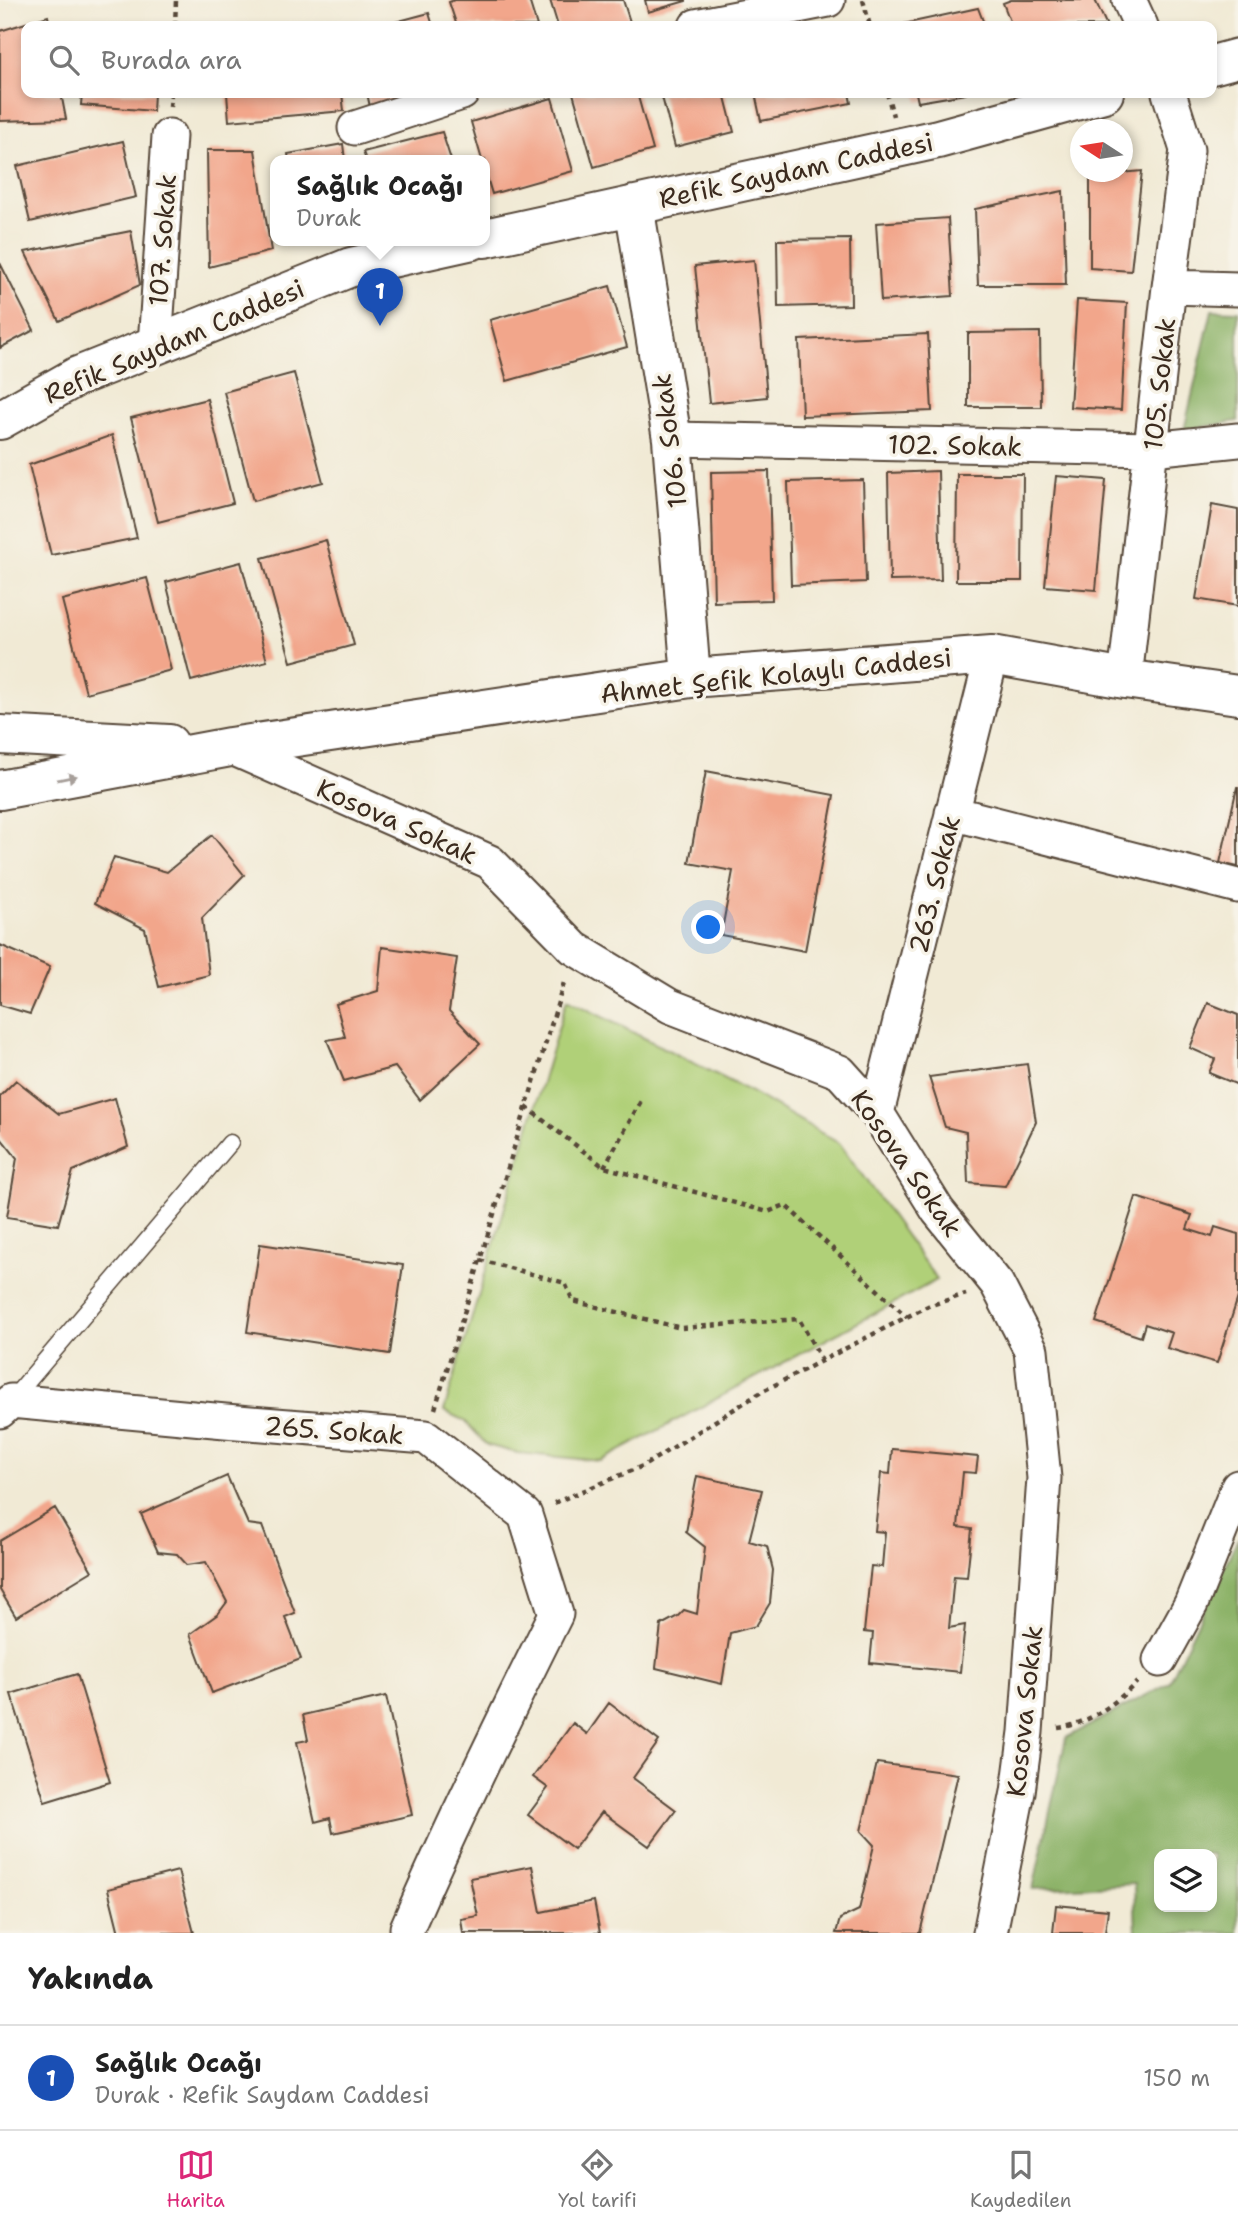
<!DOCTYPE html>
<html lang="tr">
<head>
<meta charset="utf-8">
<style>
  :root { --surface:#fff; --page:#f2f2f2; --text:#222; --muted:#767676; --line:#e0e0e0; --accent:#db2777 }
  body { margin:0; font-family:"Shantell Sans",sans-serif; background:var(--page); color:var(--text) }
  .controls { position:absolute; right:21px; bottom:21px; display:grid; overflow:hidden; border-radius:14px; box-shadow:0 4px 10px #0003 }
  .controls button { width:63px; height:63px; display:grid; place-items:center; padding:0; border:0; border-bottom:2px solid var(--line); background:var(--surface); color:var(--text); font:35px sans-serif }
  .compass { position:absolute; left:1070px; top:119px; width:63px; height:63px; border-radius:50%; background:var(--surface); box-shadow:0 4px 10px #0003; rotate:282deg }
  .you { position:absolute; left:709px; top:928px; width:24px; height:24px; margin:-18px; border:5px solid #fff; border-radius:50%; background:#1a73e8; box-shadow:0 0 0 10px #1a73e833 }
  .badge { display:grid; place-items:center; width:46px; height:46px; border-radius:50%; background:var(--accent); color:#fff; font-size:23px; font-weight:700 }
  .pin { position:absolute; translate:-50% -58px; filter:drop-shadow(0 2px 4px #0008) }
  .pin::after { content:''; position:absolute; top:37px; width:24px; height:21px; background:inherit; clip-path:polygon(0 0,100% 0,50% 100%) }
  .popup { position:absolute; left:270px; top:155px; width:220px; height:91px; box-sizing:border-box; display:grid; place-content:center; border-radius:14px; background:var(--surface); filter:drop-shadow(0 2px 5px #0005); font-size:23px; white-space:nowrap; color:var(--muted) }
  .popup b { font-size:26px; color:var(--text) }
  .popup::after { content:''; position:absolute; left:50%; top:100%; margin-left:-14px; border:14px solid transparent; border-top-color:var(--surface) }
  .list { margin:0; padding:0; list-style:none }
  h2 { display:flex; justify-content:space-between; align-items:center; height:91px; margin:0; padding:0 28px; font-size:30px }
  h2 small { font-size:23px; font-weight:400; color:var(--muted) }
  .list li { display:grid; grid-template-columns:46px 1fr auto; gap:21px; align-items:center; box-sizing:border-box; height:105px; padding:0 28px; border-top:2px solid var(--line) }
  .list b { display:block; font-size:26px; white-space:nowrap }
  .list p { margin:0; font-size:23px; white-space:nowrap; color:var(--muted) }
  .list em { font-size:23px; font-style:normal; color:var(--muted) }
  .icon { flex:none; width:38px; height:38px; fill:none; stroke:currentColor; stroke-width:2; stroke-linecap:round; stroke-linejoin:round }
  .map { position:relative; flex:none; width:1238px; height:1933px; overflow:hidden }
  .search { position:absolute; background:var(--surface); box-shadow:0 4px 10px #0003; left:21px; right:21px; top:21px; height:77px; display:flex; align-items:center; gap:18px; box-sizing:border-box; padding:0 24px; border-radius:14px; color:var(--muted); font-size:26px }
  .sheet { height:196px; background:var(--surface) }
  nav { display:flex; justify-content:space-around; align-items:center; box-sizing:border-box; height:98px; border-top:2px solid var(--line); background:var(--surface); font-size:19px; color:var(--muted) }
  nav a { display:grid; justify-items:center; gap:4px }
  nav .on { color:var(--accent) }
  .map>svg:first-child { display:block }
  .green { fill:#b0d078; stroke:#767d4b; stroke-width:2 }
  .forest { fill:#8cb268; stroke:#646e43; stroke-width:2; fill-rule:evenodd }
  .building { fill:#f2a68b }
  .lines { fill:none; stroke-linecap:round; stroke-linejoin:round }
  .lane-casing { stroke:#564739; stroke-width:19 }
  .street-casing { stroke:#564739; stroke-width:37 }
  .secondary-casing { stroke:#564739; stroke-width:42 }
  .path { stroke:#564739; stroke-width:4.5; stroke-dasharray:5 5; stroke-linecap:butt }
  .lane { stroke:#fff; stroke-width:16 }
  .street { stroke:#fff; stroke-width:33 }
  .secondary { stroke:#fff; stroke-width:38 }
  .oneway { fill:#a79f9a }
  .labels { text-anchor:middle; dominant-baseline:central; stroke-width:7; stroke-linejoin:round; paint-order:stroke }
  .street-label { font-size:26px; fill:#3b2a1e; stroke:#f7f3e8 }
</style>
</head>
<body>
<div class="map">
<svg width="1238" height="1933" viewBox="0 0 1238 1933">
  <rect width="100%" height="100%" fill="#f7f3e8"/>
  <filter id="ink" filterUnits="userSpaceOnUse"><feTurbulence type="fractalNoise" baseFrequency=".0143" numOctaves="2"/><feDisplacementMap in="SourceGraphic" scale="14" xChannelSelector="R" yChannelSelector="G"/><feConvolveMatrix kernelMatrix="1 2 1 2 8 2 1 2 1" color-interpolation-filters="sRGB"/></filter>
  <filter id="wash" filterUnits="userSpaceOnUse"><feTurbulence type="fractalNoise" baseFrequency=".00686" numOctaves="4" result="noise"/><feDisplacementMap in="SourceGraphic" scale="28" xChannelSelector="R" yChannelSelector="G"/><feGaussianBlur stdDeviation="1.57" result="paint"/><feColorMatrix in="noise" values="0 0 0 0 0 0 0 0 0 0 0 0 0 0 0 0 0 1.4 0 .05"/><feComposite in="paint" operator="in"/></filter>
  <g filter="url(#wash)">
    <rect width="100%" height="100%" fill="#f1ead5"/>
    <path class="green" d="M567,999L751,1092L840,1144L937,1280L601,1461L517,1453L487,1445L465,1421L444,1411Z"/>
    <path class="forest" d="M1212,310L1238,311V421L1184,430Z
      M1238,1538V1933H1136L1134,1884L1033,1889L1066,1738L1169,1683ZM1159,1854H1212V1907H1159Z"/>
    <g id="blocks">
      <path class="building" d="M454,0H529L537,26H457L449,2Z
        M550,0H623L630,22L616,26H558Z
        M645,0H686V1L648,12Z
        M1011,0H1095L1107,26H1012L1003,3Z
        M978,8L985,26H899V25Z
        M429,13L433,26H384V25Z
        M48,16L50,26H26V93H61L66,119L0,121V31Z
        M82,93H154L153,111L81,105Z
        M227,93H342L344,111L229,121Z
        M367,93H418L370,107Z
        M573,93H637L653,150L594,167Z
        M661,93H724L734,132L675,147Z
        M755,93H849L851,103L761,121Z
        M916,93H964L965,94L918,102Z
        M552,98L573,171L492,194L485,171V160H482L471,122Z
        M442,132L451,160H366L363,152Z
        M123,141L136,197L30,222L17,166Z
        M343,144L345,160H289L288,154Z
        M207,150H255L271,251L209,267Z
        M1142,171L1131,271L1090,268V176Z
        M1063,191L1066,285H978L975,209Z
        M948,218L953,296L881,301L876,223Z
        M131,231L140,285L59,321L25,252Z
        M850,239L851,305L778,307L777,240Z
        M754,260L767,397L709,403L695,266Z
        M0,263L34,330L0,348Z
        M610,286L627,347L507,381L490,320Z
        M1077,300L1127,303L1121,410L1070,407Z
        M1040,332L1041,407H968V333Z
        M928,334L932,411L802,416L799,340Z
        M294,373L323,482L253,501L224,392Z
        M207,399L233,503L158,522L131,418Z
        M112,435L137,538L51,555L29,465Z
        M769,471L772,600L714,602L711,472Z
        M938,471L941,580L890,581L888,473Z
        M957,474H1023L1022,581H956Z
        M1056,476L1106,480L1096,590L1045,586Z
        M863,480L866,582L791,585L788,482Z
        M1212,505L1238,510V606L1196,599Z
        M326,540L354,645L291,662L262,558Z
        M241,562L267,661L191,681L166,582Z
        M147,578L171,670L86,693L62,600Z
        M706,771L834,795L805,951L721,935L733,871L689,863Z
        M1237,787H1238V867L1220,863Z
        M212,835L244,875L202,918L209,975L159,987L145,929L95,903L114,857L167,872Z
        M0,945L50,967L30,1014L0,1005Z
        M382,947L457,958L449,1011L480,1044L420,1100L395,1067L344,1081L327,1040L345,1037L336,1004L378,991Z
        M1208,1003L1238,1015V1085L1209,1073L1215,1059L1190,1048Z
        M1027,1064L1036,1122L1005,1186L968,1183L966,1132L945,1127L929,1077Z
        M16,1080L59,1114L115,1098L128,1147L73,1171L58,1225L7,1217L17,1158L0,1137V1096Z
        M1136,1197L1192,1215L1187,1229L1212,1237L1215,1227L1238,1234V1297L1217,1363L1167,1348L1172,1333L1145,1324L1141,1337L1096,1322Z
        M260,1244L403,1265L390,1354L247,1332Z
        M892,1449L978,1457L976,1473L963,1472L958,1527L972,1529L967,1577L954,1576L949,1628L965,1625L960,1672L870,1663L873,1633L864,1632L871,1566L882,1567L885,1532L875,1531L881,1473L890,1474Z
        M227,1476L248,1524L262,1526L295,1613L285,1617L301,1659L212,1693L190,1634L218,1614L227,1602L206,1562L187,1565L177,1554L158,1552L141,1514Z
        M697,1476L762,1490L749,1541L767,1546L773,1570L770,1603L756,1626L730,1633L722,1684L656,1668L661,1625L678,1616L684,1610L697,1614L705,1547L686,1532Z
        M55,1508L92,1571L16,1617L0,1590V1541Z
        M77,1674L110,1782L45,1802L11,1694Z
        M386,1696L412,1815L333,1833L330,1818L315,1822L297,1742L308,1740L303,1715Z
        M609,1703L659,1741L633,1778L676,1810L649,1846L602,1812L574,1849L528,1815L548,1788L533,1777L573,1723L587,1734Z
        M877,1763L958,1774L920,1933H836L840,1919L859,1910L874,1845L861,1831Z
        M532,1866L541,1912L594,1901L600,1933H463L461,1919L478,1916L470,1878Z
        M178,1871L194,1933H119L108,1889Z
        M1056,1905L1108,1910L1105,1933H1053Z"/>
    </g>
  </g>
  <g filter="url(#ink)">
    <use href="#blocks" fill-opacity="0" stroke="#564739" stroke-width="2"/>
    <g class="lines">
      <defs>
        <path id="lane" d="M11,1401L230,1143"/>
        <path id="street" d="M1129,0L1141,26
          M696,26L828,0
          M355,128L462,93
          M1169,287L1238,289
          M155,345L169,136
          M672,439L1152,449L1238,440
          M1125,679L1169,287L1187,150L1169,93
          M230,747L490,862L574,948L670,1006L840,1072L877,1113L938,1211L997,1284L1031,1350L1044,1478L1026,1732L1018,1792L990,1933
          M952,813L1238,886
          M877,1113L992,655
          M0,1411L11,1401L225,1421L426,1437L525,1515L556,1614C504,1718 453,1822 407,1928V1933
          M1160,1660L1191,1604L1238,1487"/>
        <path id="secondary" d="M1212,65L1238,58
          M634,205L672,439L691,678
          M485,238L938,139L1104,93
          M0,420L76,377L351,267L473,240
          M0,735L169,744
          M0,790L230,747L691,678L992,655L1125,679L1238,695"/>
      </defs>
      <use href="#lane" class="lane-casing"/>
      <use href="#street" class="street-casing"/>
      <use href="#secondary" class="secondary-casing"/>
      <path class="path" d="M863,0L870,26
        M175,26L176,0
        M887,93L893,116
        M170,107L171,93
        M526,1107L604,1167L768,1212L785,1205L907,1317
        M604,1167L641,1101
        M480,1260L565,1283L573,1301L681,1328L799,1319L822,1361
        M435,1409L565,979
        M554,1503L645,1465L763,1391L928,1306L966,1294
        M1058,1728C1089,1724 1116,1703 1137,1682"/>
      <use href="#lane" class="lane"/>
      <use href="#street" class="street"/>
      <use href="#secondary" class="secondary"/>
    </g>
    <defs><path id="oneway-solid" d="M-6-.8H1V-3.2L6.5 0L1 3.2V.8H-6Z" transform="scale(1.75)"/></defs>
    <use class="oneway" href="#oneway-solid" transform="translate(67 778) rotate(-11)"/>
  </g>
  <g class="labels">
    <g class="street-label">
      <text transform="translate(796 170) rotate(-12)">Refik Saydam Caddesi</text>
      <text transform="translate(162 240) rotate(-86)">107. Sokak</text>
      <text transform="translate(174 341) rotate(-23)">Refik Saydam Caddesi</text>
      <text transform="translate(1159 384) rotate(-84)">105. Sokak</text>
      <text transform="translate(669 441) rotate(-97)">106. Sokak</text>
      <text transform="translate(955 445) rotate(1)">102. Sokak</text>
      <text transform="translate(776 675) rotate(-6)">Ahmet Şefik Kolaylı Caddesi</text>
      <text transform="translate(397 821) rotate(24)">Kosova Sokak</text>
      <text transform="translate(934 884) rotate(-76)">263. Sokak</text>
      <text transform="translate(907 1163) rotate(55)">Kosova Sokak</text>
      <text transform="translate(334 1430) rotate(4)">265. Sokak</text>
      <text transform="translate(1024 1711) rotate(-84)">Kosova Sokak</text>
    </g>
  </g>
</svg>
<div class="controls">
<button><svg class="icon" aria-label="layers" viewBox="0 0 24 24"><path d="M12 4l9 5-9 5-9-5zM3 14l9 5 9-5"/></svg></button>
</div>
<svg class="compass" viewBox="-18 -18 36 36"><path d="M0-13l5 13h-10z" fill="#e53935"/><path d="M0 13l5-13h-10z" fill="#767676"/></svg>
<div class="you"></div>
<div class="pin badge" style="left:380px;top:326px;background:#1a4fb4">1</div>
<div class="popup"><b>Sağlık Ocağı</b>Durak</div>
<div class="search"><svg class="icon" aria-label="search" viewBox="0 0 24 24"><circle cx="10" cy="10" r="6"/><path d="M15 15l6 6"/></svg>Burada ara</div>
</div>
<section class="sheet">
<h2>Yakında<small></small></h2>
<ul class="list">
<li><span class="badge" style="background:#1a4fb4">1</span><div><b>Sağlık Ocağı</b><p>Durak · Refik Saydam Caddesi</p></div><em>150 m</em></li>
</ul>
</section>
<nav>
<a class="on"><svg class="icon" aria-label="map" viewBox="0 0 24 24"><path d="M3 6l6-2 6 2 6-2v14l-6 2-6-2-6 2zM9 4v14M15 6v14"/></svg>Harita</a>
<a><svg class="icon" aria-label="directions" viewBox="0 0 24 24"><path d="M12 3l9 9-9 9-9-9zM9 14v-3h6M13 9l2 2-2 2"/></svg>Yol tarifi</a>
<a><svg class="icon" aria-label="saved" viewBox="0 0 24 24"><path d="M7 4h10v16l-5-4-5 4z"/></svg>Kaydedilen</a>
</nav>
</body>
</html>
